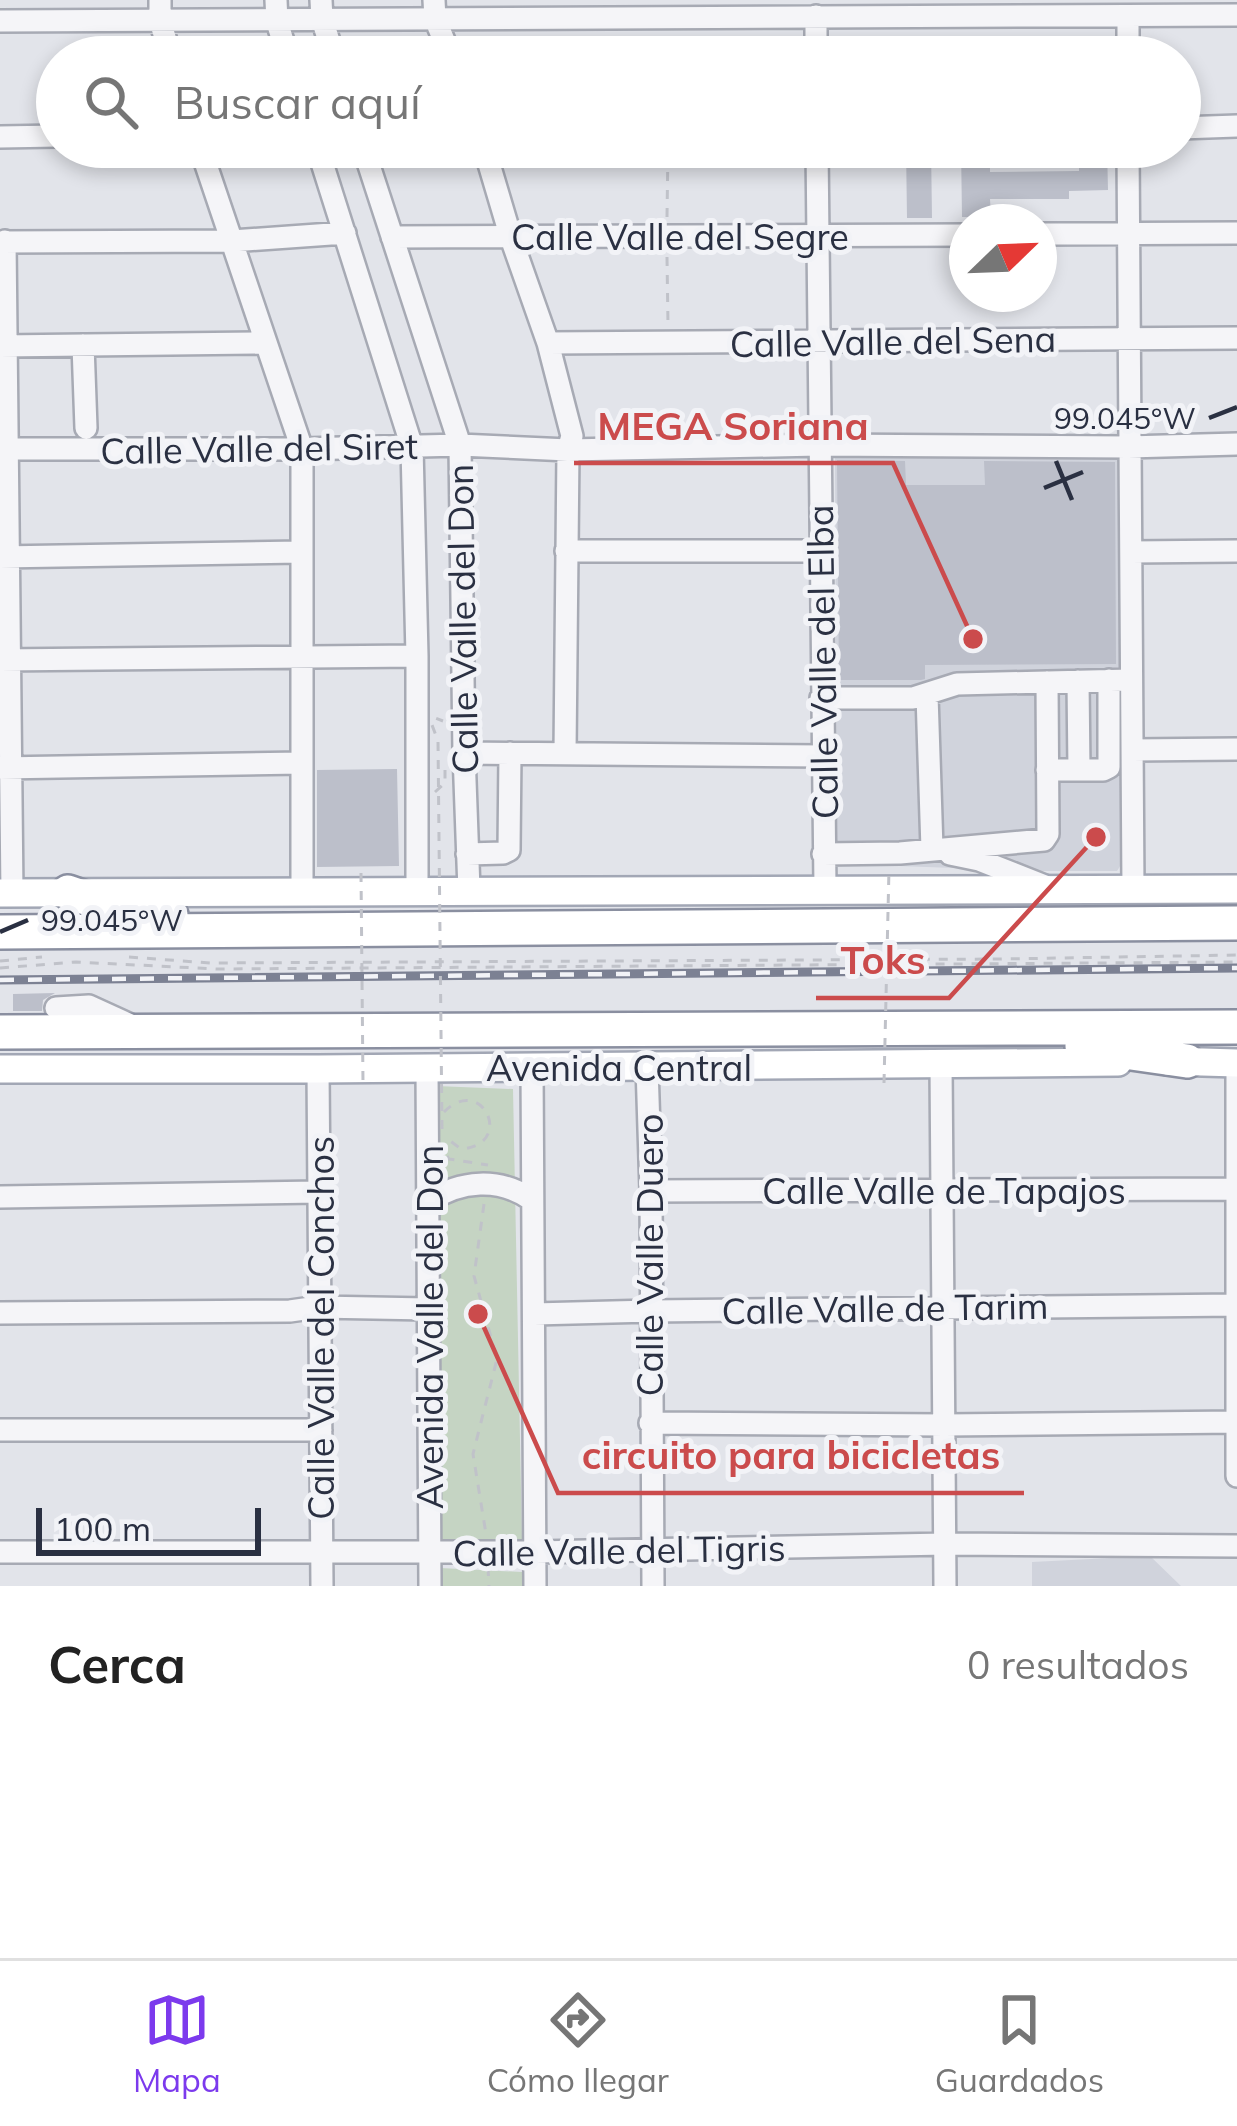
<!DOCTYPE html>
<html lang="es">
<head>
<meta charset="utf-8">
<style>
  :root { --surface:#fff; --page:#f6f6f6; --text:#222; --muted:#767676; --line:#e0e0e0; --accent:#7c3aed }
  body { margin:0; font-family:Mulish,sans-serif; background:var(--page); color:var(--text) }
  .compass { position:absolute; left:949px; top:204px; width:108px; height:108px; border-radius:50%; background:var(--surface); box-shadow:0 6px 18px #0003; rotate:67deg }
  .scale { position:absolute; left:36px; bottom:30px; width:225px; box-sizing:border-box; padding-left:12px; border:6px solid #2a3042; border-top:0; font-size:33px; line-height:42px; white-space:nowrap; color:#2a3042; -webkit-text-stroke:9px #f2f3f7; paint-order:stroke }
  .list { margin:0; padding:0; list-style:none }
  h2 { display:flex; justify-content:space-between; align-items:center; height:156px; margin:0; padding:0 48px; font-size:51px }
  h2 small { font-size:39px; font-weight:400; color:var(--muted) }
  .icon { flex:none; width:66px; height:66px; fill:none; stroke:currentColor; stroke-width:2; stroke-linecap:round; stroke-linejoin:round }
  .map { position:relative; flex:none; width:1237px; height:1586px; overflow:hidden }
  .search { position:absolute; background:var(--surface); box-shadow:0 6px 18px #0003; left:36px; right:36px; top:36px; height:132px; display:flex; align-items:center; gap:30px; box-sizing:border-box; padding:0 42px; border-radius:66px; color:var(--muted); font-size:45px }
  .sheet { height:372px; background:var(--surface) }
  nav { display:flex; justify-content:space-around; align-items:center; box-sizing:border-box; height:168px; border-top:3px solid var(--line); background:var(--surface); font-size:33px; color:var(--muted) }
  nav a { display:grid; justify-items:center; gap:6px }
  nav .on { color:var(--accent) }
  .map>svg:first-child { display:block }
  .built { fill:#d0d3dc }
  .green { fill:#c5d4c3 }
  .building { fill:#bcbfca }
  .lines { fill:none; stroke-linecap:round; stroke-linejoin:round }
  .minor-casing { stroke:#a7aab4; stroke-width:26 }
  .major-casing { stroke:#a2a7b5; stroke-width:32 }
  .highway-casing { stroke:#8a8fa0; stroke-width:38 }
  .path { stroke:#c0c2c9; stroke-width:3; stroke-dasharray:9 9; stroke-linecap:butt }
  .minor { stroke:#f5f5f8; stroke-width:21 }
  .major { stroke:#fff; stroke-width:27 }
  .highway { stroke:#fff; stroke-width:33 }
  .rail-casing { stroke:#7c8193; stroke-width:9 }
  .rail { stroke:#f2f3f7; stroke-width:4.5; stroke-dasharray:14; stroke-linecap:butt }
  .path-bridge { stroke:#c0c2c9; stroke-width:3; stroke-dasharray:9 9; stroke-linecap:butt }
  .ticks { fill:none; stroke:#2a3042; stroke-width:4.5 }
  .labels { text-anchor:middle; dominant-baseline:central; stroke-width:10; stroke-linejoin:round; paint-order:stroke }
  .street-label { font-size:36px; fill:#2a3042; stroke:#f2f3f7 }
  .ticks-label { font-size:30px; text-anchor:middle; fill:#2a3042; stroke:#f2f3f7; stroke-width:10; stroke-linejoin:round; paint-order:stroke }
  .leader { fill:none; stroke:#cb4b4c; stroke-width:4.5 }
  .callout-dot { fill:#cb4b4c; stroke:#f2f3f7; stroke-width:4.5 }
  .callout-label { font-size:39px; text-anchor:middle; font-weight:bold; fill:#cb4b4c; stroke:#f2f3f7; stroke-width:10; stroke-linejoin:round; paint-order:stroke }
</style>
</head>
<body>
<div class="map">
<svg width="1237" height="1586" viewBox="0 0 1237 1586">
  <rect width="100%" height="100%" fill="#e2e4ea"/>
  <path class="built" d="M1118,452L1122,863L1117,871H1038L842,864L837,857L835,453Z
    M1150,1556L1181,1586H1032V1562Z"/>
  <path class="green" d="M436,1086L513,1089L522,1539H442Z
    M440,1568L522,1572V1586H440Z"/>
  <path class="building" d="M863,37L875,43L879,38L889,43L892,40L909,57H843Z
    M1007,40V57H942L947,41Z
    M906,147H931L932,218H907Z
    M961,147H990V172L1079,171V147H1107L1108,190L1069,191V199H990L991,217H962Z
    M837,460L905,461L906,485H985L984,461L1115,462L1116,664L925,665V679L921,680H839Z
    M397,769L399,866L317,867V770Z
    M55,993L43,1000L42,1011H13V994Z"/>
  <g class="lines">
    <defs>
      <path id="minor" d="M160,0V21L171,57
        M276,0L277,22L288,57
        M321,0L322,19L334,57
        M434,0L435,19L451,57
        M816,16V57
        M1128,16V57
        M0,21L1237,15
        M1180,128L1237,126
        M0,137L57,136
        M200,147L302,449V892
        M317,147L412,447L417,656V891
        M363,147L460,445L464,753L469,890
        M484,147L511,238L548,343L572,436L568,450L565,753
        M817,147L825,888
        M1128,147L1133,889
        M1039,234L1237,233
        M392,237L967,235
        M5,241L12,893
        M0,242L232,241L345,233
        M548,343L1237,338
        M83,345L86,428
        M0,346L266,343
        M0,449H302L460,445L568,450L819,445L1128,447L1237,444
        M566,551H820
        M1131,552L1237,551
        M0,557L300,552
        M0,660L417,656
        M927,695L932,849
        M821,698H913L957,684L1131,680
        M1132,750L1237,749
        M464,753L823,756
        M0,768L301,763
        M1047,770H1079L1078,681
        M1079,770H1103L1109,767V680
        M467,854L503,853L509,850L510,753
        M823,854L900,853L1044,840L1048,834L1047,682
        M950,854L979,860L1045,886
        M56,1008L89,1006L135,1027
        M1237,1063V1476
        M941,1064L945,1586
        M532,1067L535,1586
        M647,1067L651,1191L653,1586
        M427,1068L430,1586
        M318,1069L322,1586
        M651,1191L1237,1189
        M0,1197L318,1192
        M428,1202C460,1180 500,1177 532,1200
        M0,1313L290,1311L318,1307L428,1309
        M534,1314L651,1311L1237,1305
        M650,1423L945,1425L1237,1422
        M0,1430H321
        M0,1552H535L946,1544L1237,1546"/>
      <path id="major" d="M0,893L1237,889
        M1168,1061L1237,1063
        M0,1069H318L1118,1062"/>
      <path id="highway" d="M68,892L109,906L171,915
        M0,932L1237,923
        M0,1032L1237,1027
        M1082,1046L1187,1061"/>
    </defs>
    <use href="#minor" class="minor-casing"/>
    <use href="#major" class="major-casing"/>
    <use href="#highway" class="highway-casing"/>
    <path class="path" d="M668,38V57
      M667,217L668,147
      M667,257L668,325
      M435,792L445,783V770
      M129,957L210,963L1001,959L1237,955
      M0,961L42,957
      M0,968L76,962L217,969L1237,962
      M444,1112C482,1073 516,1145 461,1149L445,1137
      M447,1156L449,1159L488,1165
      M484,1204L474,1276L497,1359L473,1454L486,1534
      M488,1567L489,1586"/>
    <use href="#minor" class="minor"/>
    <use href="#major" class="major"/>
    <use href="#highway" class="highway"/>
    <defs>
      <path id="rail" d="M0,980L1237,968"/>
    </defs>
    <use href="#rail" class="rail-casing"/>
    <use href="#rail" class="rail"/>
    <path class="path-bridge" d="M361,873L363,1083
      M884,1083L889,869
      M442,1129L438,741L432,725L435,718L443,721"/>
  </g>
  <path class="ticks" d="M1209,418L1237,407M1056,461L1072,500M1044,488L1083,472M0,932L28,920"/>
  <g class="labels">
    <g class="street-label">
      <text x="680" y="236">Calle Valle del Segre</text>
      <text transform="translate(893 341) rotate(-1)">Calle Valle del Sena</text>
      <text transform="translate(259 448) rotate(-1)">Calle Valle del Siret</text>
      <text transform="translate(462 619) rotate(-91)">Calle Valle del Don</text>
      <text transform="translate(822 662) rotate(-91)">Calle Valle del Elba</text>
      <text x="619" y="1067">Avenida Central</text>
      <text x="944" y="1190">Calle Valle de Tapajos</text>
      <text transform="translate(649 1255) rotate(-90)">Calle Valle Duero</text>
      <text transform="translate(885 1308) rotate(-1)">Calle Valle de Tarim</text>
      <text transform="translate(429 1327) rotate(-90)">Avenida Valle del Don</text>
      <text transform="translate(320 1328) rotate(-90)">Calle Valle del Conchos</text>
      <text transform="translate(619 1550) rotate(-1)">Calle Valle del Tigris</text>
    </g>
  </g>
  <g class="ticks-label">
    <text x="1125" y="429">99.045°W</text>
    <text x="112" y="931">99.045°W</text>
  </g>
  <path class="leader" d="M973 639L893 463H574M1096 837L949 998H816M478 1314L558 1493H1024"/>
  <g class="callout-dot">
    <circle cx="973" cy="639" r="12"/>
    <circle cx="1096" cy="837" r="12"/>
    <circle cx="478" cy="1314" r="12"/>
  </g>
  <g class="callout-label">
    <text x="733" y="440">MEGA Soriana</text>
    <text x="883" y="974">Toks</text>
    <text x="791" y="1469">circuito para bicicletas</text>
  </g>
</svg>
<svg class="compass" viewBox="-18 -18 36 36"><path d="M0-13l5 13h-10z" fill="#e53935"/><path d="M0 13l5-13h-10z" fill="#767676"/></svg>
<div class="scale">100 m</div>
<div class="search"><svg class="icon" aria-label="search" viewBox="0 0 24 24"><circle cx="10" cy="10" r="6"/><path d="M15 15l6 6"/></svg>Buscar aquí</div>
</div>
<section class="sheet">
<h2>Cerca<small>0 resultados</small></h2>
<ul class="list">
</ul>
</section>
<nav>
<a class="on"><svg class="icon" aria-label="map" viewBox="0 0 24 24"><path d="M3 6l6-2 6 2 6-2v14l-6 2-6-2-6 2zM9 4v14M15 6v14"/></svg>Mapa</a>
<a><svg class="icon" aria-label="directions" viewBox="0 0 24 24"><path d="M12 3l9 9-9 9-9-9zM9 14v-3h6M13 9l2 2-2 2"/></svg>Cómo llegar</a>
<a><svg class="icon" aria-label="saved" viewBox="0 0 24 24"><path d="M7 4h10v16l-5-4-5 4z"/></svg>Guardados</a>
</nav>
</body>
</html>
